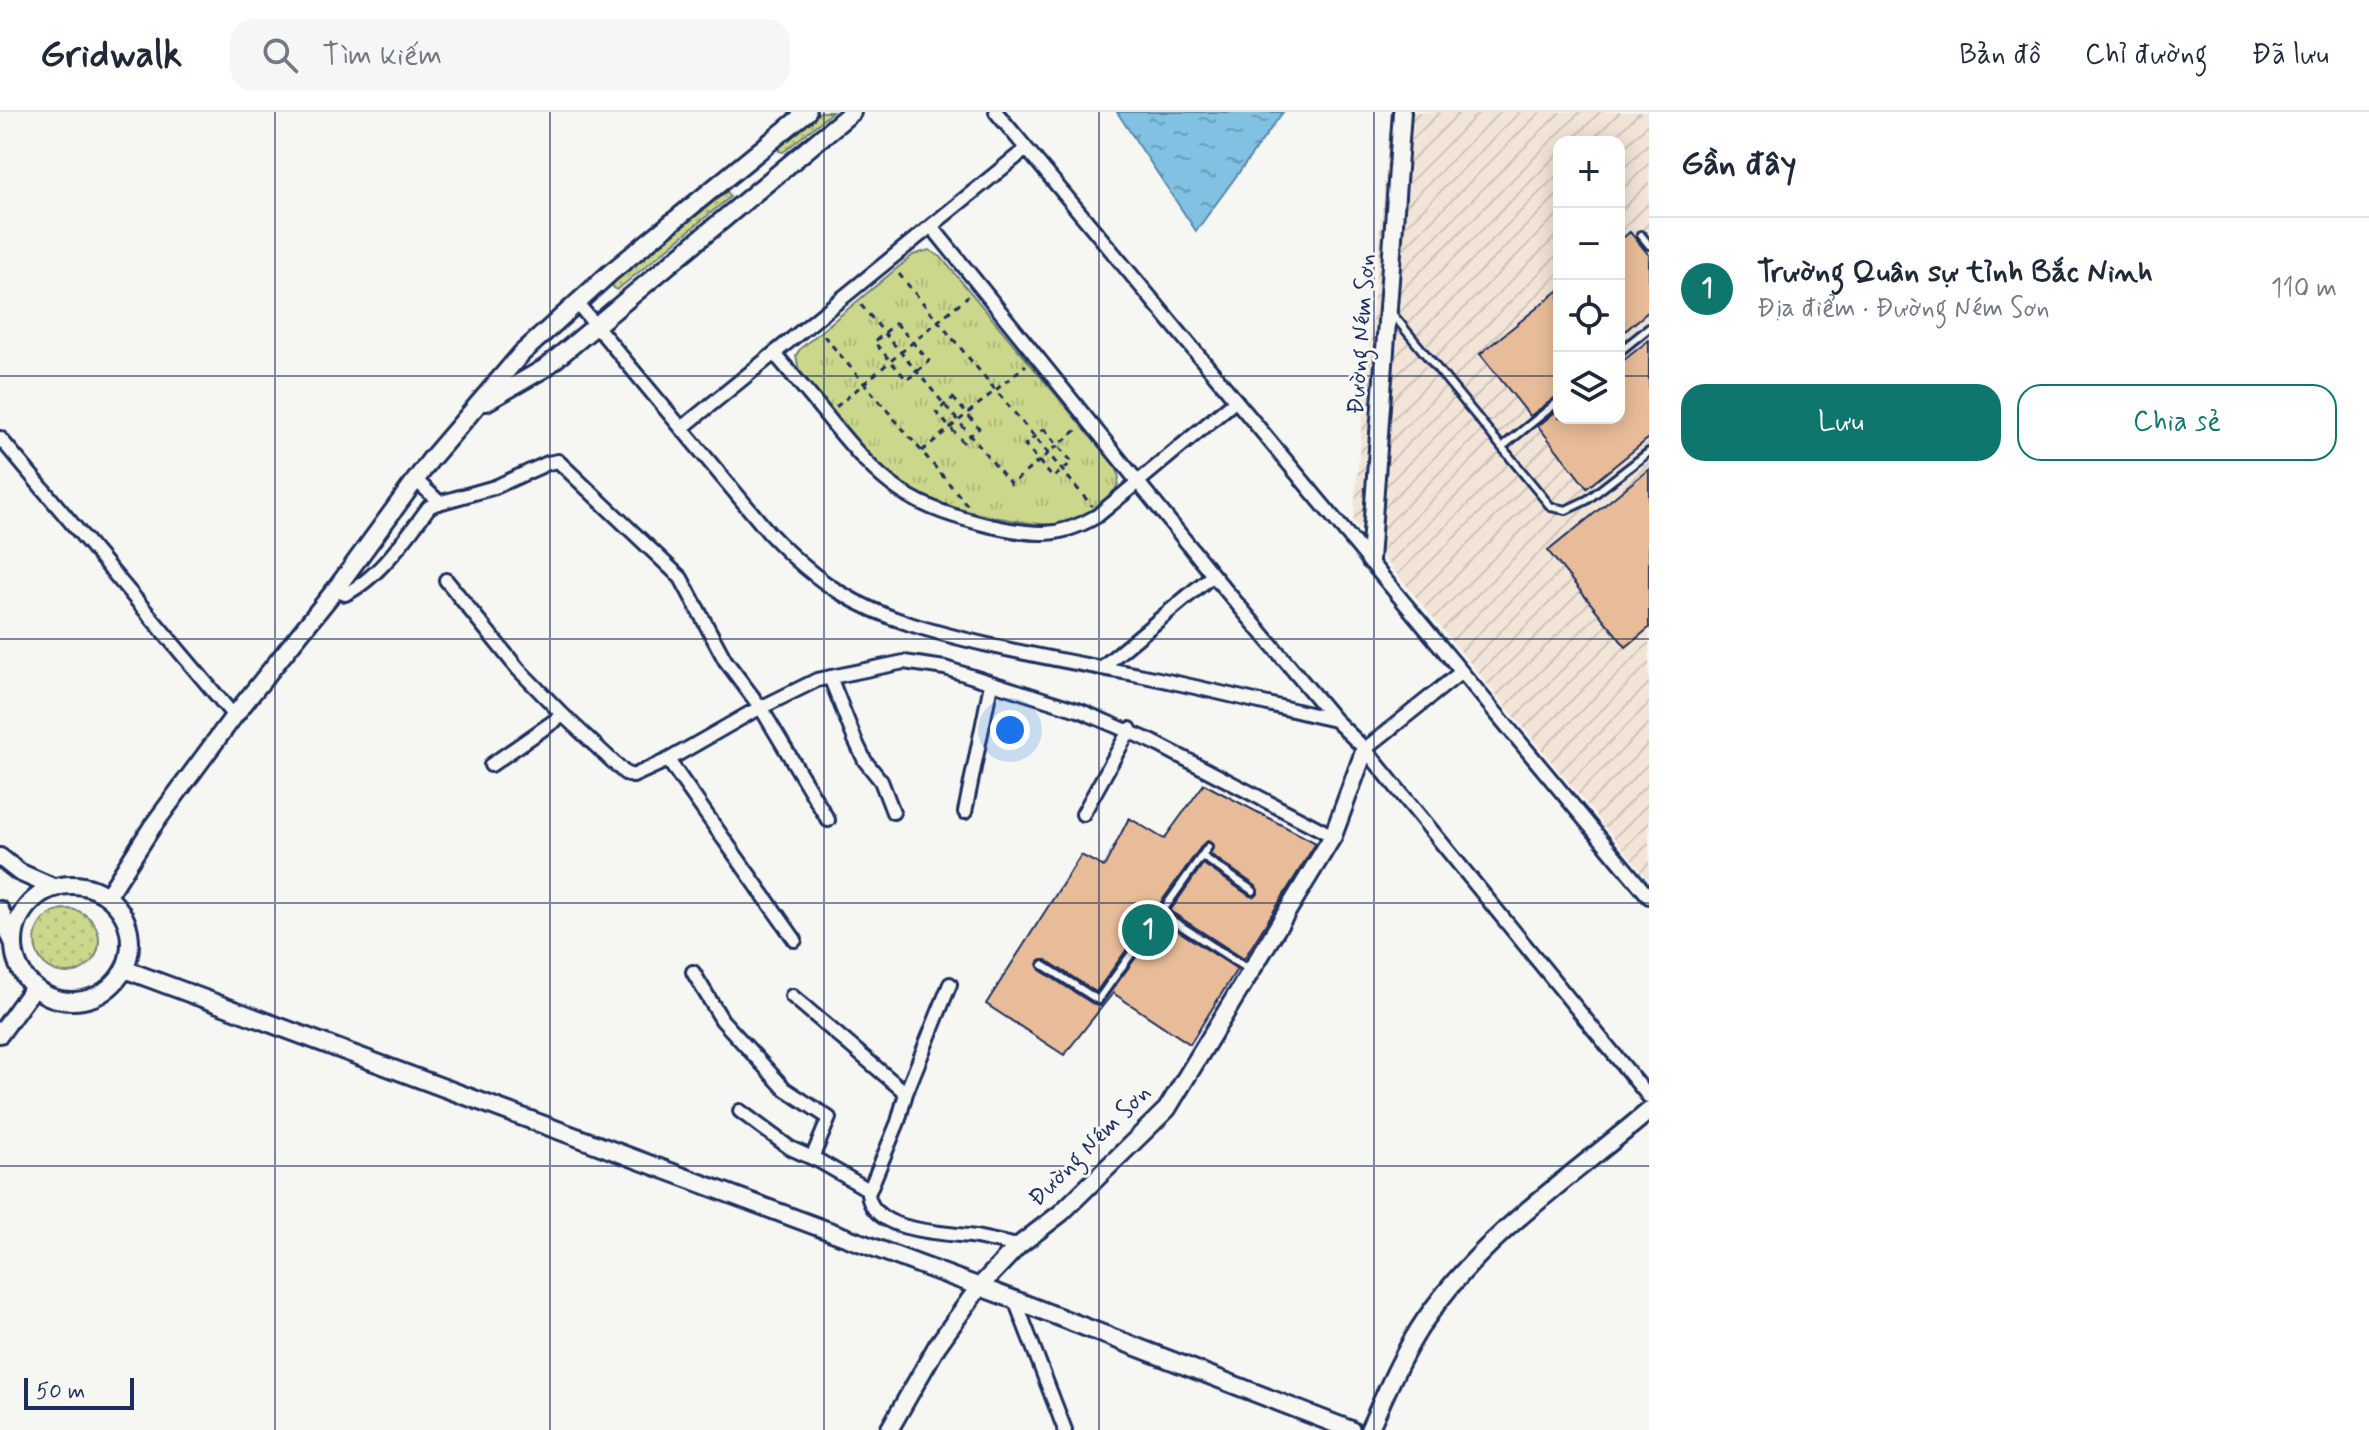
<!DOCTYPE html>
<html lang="vi">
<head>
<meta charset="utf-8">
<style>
  :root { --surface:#fff; --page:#f6f6f7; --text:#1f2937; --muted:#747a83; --line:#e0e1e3; --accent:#0f766e }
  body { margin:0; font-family:Mynerve,sans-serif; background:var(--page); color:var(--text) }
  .controls { position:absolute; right:24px; top:24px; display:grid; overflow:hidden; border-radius:16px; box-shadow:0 4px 20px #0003 }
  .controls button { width:72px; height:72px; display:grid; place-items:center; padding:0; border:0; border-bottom:2px solid var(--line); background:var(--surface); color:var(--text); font:40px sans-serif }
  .scale { position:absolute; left:24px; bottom:20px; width:110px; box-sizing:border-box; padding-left:8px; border:4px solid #1b2f5e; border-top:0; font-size:22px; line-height:28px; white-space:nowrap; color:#1b2f5e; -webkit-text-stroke:6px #f6f6f2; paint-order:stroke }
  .you { position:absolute; left:1010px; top:618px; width:28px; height:28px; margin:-20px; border:6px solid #fff; border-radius:50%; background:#1a73e8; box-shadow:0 0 0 12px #1a73e833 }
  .badge { display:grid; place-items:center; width:52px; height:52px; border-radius:50%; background:var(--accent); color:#fff; font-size:26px; font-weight:700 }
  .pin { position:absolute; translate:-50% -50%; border:4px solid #fff; box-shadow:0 2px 8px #0006 }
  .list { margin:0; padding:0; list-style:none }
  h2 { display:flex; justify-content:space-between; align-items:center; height:104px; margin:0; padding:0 32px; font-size:34px }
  h2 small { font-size:26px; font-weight:400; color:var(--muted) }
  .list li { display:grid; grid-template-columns:52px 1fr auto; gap:24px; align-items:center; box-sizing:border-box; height:144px; padding:0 32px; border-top:2px solid var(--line) }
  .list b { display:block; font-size:30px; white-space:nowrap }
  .list p { margin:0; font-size:26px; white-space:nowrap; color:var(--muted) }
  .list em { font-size:26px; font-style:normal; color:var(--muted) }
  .actions { display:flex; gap:16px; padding:24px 32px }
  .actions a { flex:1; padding:18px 0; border:2px solid var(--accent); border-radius:24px; text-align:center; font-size:28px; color:var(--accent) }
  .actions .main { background:var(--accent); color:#fff }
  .icon { flex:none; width:44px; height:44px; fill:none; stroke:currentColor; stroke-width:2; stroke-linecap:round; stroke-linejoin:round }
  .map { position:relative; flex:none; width:1649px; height:1318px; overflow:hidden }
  header { display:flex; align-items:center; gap:48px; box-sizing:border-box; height:112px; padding:0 40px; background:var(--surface); border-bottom:2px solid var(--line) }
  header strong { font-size:38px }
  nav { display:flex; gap:44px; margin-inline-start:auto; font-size:28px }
  .search { width:560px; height:72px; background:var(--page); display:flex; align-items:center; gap:20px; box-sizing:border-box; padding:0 28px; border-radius:24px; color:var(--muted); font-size:30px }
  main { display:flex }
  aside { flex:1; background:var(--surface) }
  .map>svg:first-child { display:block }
  .industrial { fill:url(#industrial-furrows); fill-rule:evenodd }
  .grass { fill:url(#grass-dots); stroke:#738374; stroke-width:2 }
  .park { fill:url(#park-tufts); stroke:#738374; stroke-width:2 }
  .water { fill:url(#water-ripples); stroke:#5887ad; stroke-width:2 }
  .building { fill:#e8bc98; stroke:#1b2f5e; stroke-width:2 }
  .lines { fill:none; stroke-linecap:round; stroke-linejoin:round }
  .lane-casing { stroke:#1b2f5e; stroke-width:12 }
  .street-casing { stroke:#1b2f5e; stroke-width:18 }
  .secondary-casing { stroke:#1b2f5e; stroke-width:22 }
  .path { stroke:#1b2f5e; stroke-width:3; stroke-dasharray:6 6; stroke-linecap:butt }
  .lane { stroke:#f6f6f2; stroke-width:6 }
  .street { stroke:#f6f6f2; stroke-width:12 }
  .secondary { stroke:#f6f6f2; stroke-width:16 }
  .grid { fill:none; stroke:#1b2f5e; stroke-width:2; stroke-opacity:0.55 }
  .labels { text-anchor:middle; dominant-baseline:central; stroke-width:6; stroke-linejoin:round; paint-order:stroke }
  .street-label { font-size:24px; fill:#1b2f5e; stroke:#f6f6f2 }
</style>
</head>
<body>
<header>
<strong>Gridwalk</strong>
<div class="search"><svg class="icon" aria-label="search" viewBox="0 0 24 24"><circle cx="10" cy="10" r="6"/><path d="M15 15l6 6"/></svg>Tìm kiếm</div>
<nav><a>Bản đồ</a><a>Chỉ đường</a><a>Đã lưu</a></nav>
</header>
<main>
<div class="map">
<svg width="1649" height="1318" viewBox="0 0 1649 1318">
  <defs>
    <pattern id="industrial-furrows" width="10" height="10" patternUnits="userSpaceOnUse" patternTransform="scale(2)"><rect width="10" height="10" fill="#f2e5d7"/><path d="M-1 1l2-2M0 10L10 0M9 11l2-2" fill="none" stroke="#cfc5bb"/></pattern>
    <pattern id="grass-dots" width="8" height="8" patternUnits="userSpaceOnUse" patternTransform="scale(2)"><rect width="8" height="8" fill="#cbd78b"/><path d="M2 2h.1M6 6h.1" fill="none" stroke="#aeb97a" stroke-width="1.8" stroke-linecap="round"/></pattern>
    <pattern id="park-tufts" width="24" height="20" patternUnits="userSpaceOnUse" patternTransform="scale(2)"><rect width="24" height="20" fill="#cbd78b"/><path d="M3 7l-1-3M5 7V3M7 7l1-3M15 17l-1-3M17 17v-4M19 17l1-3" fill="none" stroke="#aeb97a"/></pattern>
    <pattern id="water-ripples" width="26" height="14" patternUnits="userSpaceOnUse" patternTransform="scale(2)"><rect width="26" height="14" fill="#81c1e1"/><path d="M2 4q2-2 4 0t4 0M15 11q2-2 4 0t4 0" fill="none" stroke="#699dba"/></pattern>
  </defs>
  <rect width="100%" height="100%" fill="#f6f6f2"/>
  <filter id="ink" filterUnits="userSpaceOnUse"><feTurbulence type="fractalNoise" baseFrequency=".0125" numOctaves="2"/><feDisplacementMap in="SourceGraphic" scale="16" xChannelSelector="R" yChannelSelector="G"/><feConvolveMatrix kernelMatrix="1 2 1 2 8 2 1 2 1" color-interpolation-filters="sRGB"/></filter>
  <g filter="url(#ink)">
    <path class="industrial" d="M1391,0H1649V768L1353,409ZM1559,30H1619V306H1559Z"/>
    <path class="grass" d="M820,0H832L786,38L783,40L779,39V34Z
      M727,79L730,85L617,178L613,175V171L618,167Z
      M35 829a32 32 0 1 1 64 0a32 32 0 1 1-64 0Z"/>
    <path class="park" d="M929,138L941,145L1116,355C1125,374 1111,383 1097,394C1069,417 1045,414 1011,408C974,402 933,393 902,371C862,341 831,297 799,259L796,243L801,236L913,143Z"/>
    <path class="water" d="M1117,0H1283L1196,119Z"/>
    <path class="building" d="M1630,120L1649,143V199L1619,224V129Z
      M1559,178V283L1530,304L1480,242Z
      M1649,228V326L1587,376L1538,314L1559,297V306H1619V252Z
      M1649,357V516L1626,535L1548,439Z
      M1204,672L1316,731L1244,847L1170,799L1203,752L1250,784L1255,785L1258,782L1256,774L1210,742L1214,733L1208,729L1203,732L1096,880L1046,848H1040L1037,852L1040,858L1095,893L1100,894L1163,809L1237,857L1190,932L1113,881L1064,943L986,892L1081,743L1104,755L1129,706L1164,727Z"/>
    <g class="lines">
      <defs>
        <path id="lane" d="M1641,123L1649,133
          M1390,199L1551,395L1566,398L1587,388L1649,340
          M1619,240L1649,216
          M1502,335L1559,289
          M1202,744L1253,779
          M1161,801L1208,735
          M1043,853L1098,888L1161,801L1251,859"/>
        <path id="street" d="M996,0L1649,785
          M932,115L1213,463L1335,608L1365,637L1460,561
          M577,191L769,421C790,443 813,464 839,480C884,508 937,521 988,533C1040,545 1092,554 1144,564C1208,577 1271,593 1335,608
          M775,242C795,266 815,289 834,313C854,337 874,361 899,378C927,397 958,406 991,414C1033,423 1058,427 1097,404L1235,289
          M682,316L1026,37
          M0,326L234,604
          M416,368L439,390
          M446,468L518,557L563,603L625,661L633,664L668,648L750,601L817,568L904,550L945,556L1081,599L1153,630L1333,724
          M335,478L345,482C378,467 407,424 429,395L435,392L495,375L548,351L558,349L681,466L725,548L761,596L828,708
          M1101,556L1213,463
          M830,565L855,628L865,649L881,669L893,700
          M1365,637L1649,985
          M668,648L795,828
          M491,653L563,603
          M965,700L991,572
          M1083,702L1130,617
          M693,860L722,908L785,977L829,1006L812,1046
          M792,884L906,981L898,1010L868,1082C873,1122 946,1120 976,1125C990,1128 1004,1131 1018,1134
          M906,981L950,872
          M740,999L790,1036L819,1049L869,1078
          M1015,1188L1065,1318"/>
        <path id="secondary" d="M486,290L545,256L852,0
          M1370,448L1402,0
          M0,745L19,760L55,776
          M14 831a58 58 0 1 1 116 0a58 58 0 1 1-116 0Z
          M107,785L152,715L234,604L335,478L431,347L521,242L610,161L807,0
          M0,798L13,830
          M124,857L1015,1188L1351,1318
          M0,922L34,875
          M889,1318L937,1234L979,1175L1018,1134L1061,1101L1167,997L1333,724L1365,637
          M1369,1318C1386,1281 1402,1242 1425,1208C1483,1123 1571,1065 1649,999"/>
      </defs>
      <use href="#lane" class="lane-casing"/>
      <use href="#street" class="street-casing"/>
      <use href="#secondary" class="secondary-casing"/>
      <path class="path" d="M899,162L1092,394
        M861,193L1011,372L1078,317
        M896,211L929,249L907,268L874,230Z
        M824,224L969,395
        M953,286L979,316L963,330L936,300Z
        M836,295L968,184
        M1044,317L1072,350L1053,366L1025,333Z
        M922,339L1026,253"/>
      <use href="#lane" class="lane"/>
      <use href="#street" class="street"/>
      <use href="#secondary" class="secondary"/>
    </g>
  </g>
  <path class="grid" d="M275,0V1318M550,0V1318M824,0V1318M1099,0V1318M1374,0V1318M0,264H1559M1619,264H1649M0,527H1649M0,791H1649M0,1054H1649"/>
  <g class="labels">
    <g class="street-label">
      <text transform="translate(1362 222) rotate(-86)">Đường Ném Sơn</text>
      <text transform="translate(1090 1034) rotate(-45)">Đường Ném Sơn</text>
    </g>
  </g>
</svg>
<div class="controls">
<button>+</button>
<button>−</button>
<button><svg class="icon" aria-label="locate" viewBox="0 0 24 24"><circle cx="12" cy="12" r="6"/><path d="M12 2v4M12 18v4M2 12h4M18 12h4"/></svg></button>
<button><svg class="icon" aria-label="layers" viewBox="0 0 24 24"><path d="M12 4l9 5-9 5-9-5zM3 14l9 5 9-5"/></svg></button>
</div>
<div class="scale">50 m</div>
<div class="you"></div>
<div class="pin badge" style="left:1148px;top:818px">1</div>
</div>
<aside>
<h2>Gần đây<small></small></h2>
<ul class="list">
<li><span class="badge">1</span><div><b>Trường Quân sự tỉnh Bắc Ninh</b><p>Địa điểm · Đường Ném Sơn</p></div><em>110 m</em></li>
</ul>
<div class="actions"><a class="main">Lưu</a><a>Chia sẻ</a></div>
</aside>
</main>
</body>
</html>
